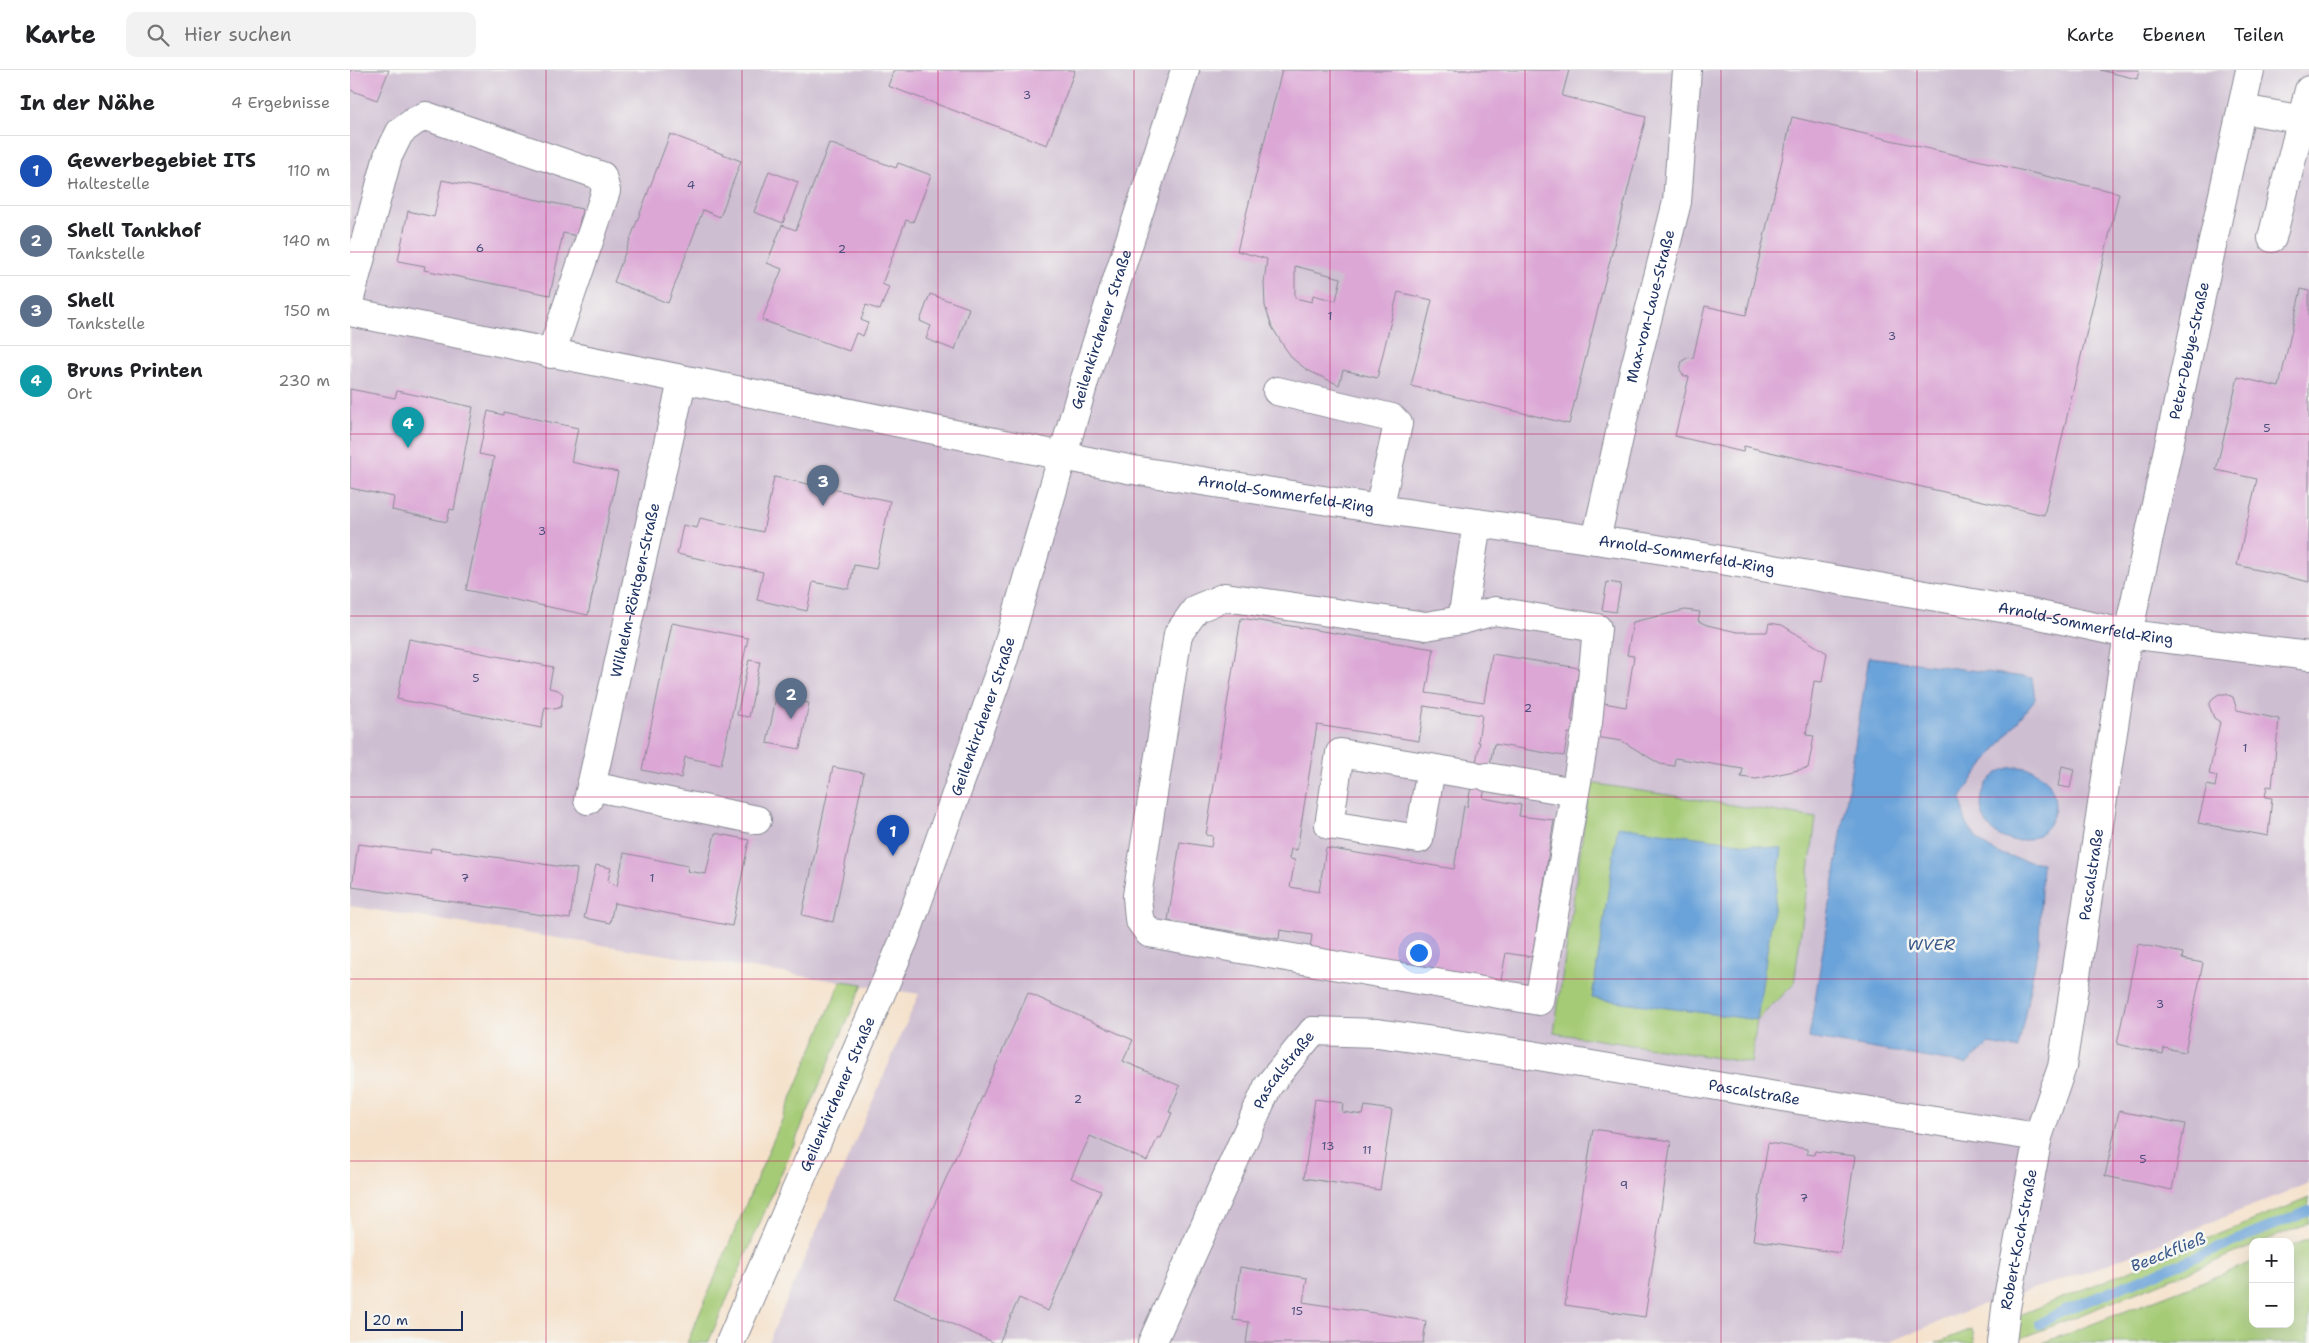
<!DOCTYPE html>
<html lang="de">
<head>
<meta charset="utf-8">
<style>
  :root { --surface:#fff; --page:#f2f2f2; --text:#202124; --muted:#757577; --line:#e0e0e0; --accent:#7c3aed }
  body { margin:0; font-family:"Shantell Sans",sans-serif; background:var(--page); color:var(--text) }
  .controls { position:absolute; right:15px; bottom:15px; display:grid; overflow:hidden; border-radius:10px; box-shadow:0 5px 20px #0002 }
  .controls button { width:45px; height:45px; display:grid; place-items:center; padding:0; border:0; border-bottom:1px solid var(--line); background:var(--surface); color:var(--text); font:25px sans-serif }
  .scale { position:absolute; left:15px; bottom:12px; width:98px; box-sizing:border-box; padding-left:5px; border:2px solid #1b2f5e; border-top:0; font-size:14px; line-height:18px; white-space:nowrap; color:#1b2f5e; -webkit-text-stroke:4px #f6f6f2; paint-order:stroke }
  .you { position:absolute; left:1068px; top:882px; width:18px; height:18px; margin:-12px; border:4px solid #fff; border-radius:50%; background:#1a73e8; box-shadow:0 0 0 8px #1a73e833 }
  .badge { display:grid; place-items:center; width:32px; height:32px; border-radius:50%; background:var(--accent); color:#fff; font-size:16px; font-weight:700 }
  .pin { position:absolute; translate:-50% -41px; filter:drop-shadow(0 1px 2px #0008) }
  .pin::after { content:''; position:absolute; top:26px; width:18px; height:15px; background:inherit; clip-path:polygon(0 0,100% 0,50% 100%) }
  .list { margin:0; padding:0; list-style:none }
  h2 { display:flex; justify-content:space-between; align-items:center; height:65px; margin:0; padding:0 20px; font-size:21px }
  h2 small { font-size:16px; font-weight:400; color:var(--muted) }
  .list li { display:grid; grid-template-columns:32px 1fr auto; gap:15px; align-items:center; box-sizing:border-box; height:70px; padding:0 20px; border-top:1px solid var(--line) }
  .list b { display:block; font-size:19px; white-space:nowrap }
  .list p { margin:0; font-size:16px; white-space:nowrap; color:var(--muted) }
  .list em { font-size:16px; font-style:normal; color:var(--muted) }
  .icon { flex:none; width:28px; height:28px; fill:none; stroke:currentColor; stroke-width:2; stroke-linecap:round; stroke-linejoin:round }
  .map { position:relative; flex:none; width:1959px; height:1273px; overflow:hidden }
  header { display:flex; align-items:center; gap:30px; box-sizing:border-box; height:70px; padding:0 25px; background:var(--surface); border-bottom:1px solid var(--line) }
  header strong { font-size:24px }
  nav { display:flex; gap:28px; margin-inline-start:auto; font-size:18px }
  .search { width:350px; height:45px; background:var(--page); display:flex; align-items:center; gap:12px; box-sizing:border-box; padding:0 18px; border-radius:10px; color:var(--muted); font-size:19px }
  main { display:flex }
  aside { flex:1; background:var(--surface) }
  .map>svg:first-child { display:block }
  .industrial { fill:#cebed1 }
  .green { fill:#a5cb76; stroke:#607d6a }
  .water { fill:#6aa3d9; stroke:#42699c }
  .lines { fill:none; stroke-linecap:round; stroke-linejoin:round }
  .stream { stroke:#6aa3d9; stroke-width:10 }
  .building { fill:#dca7d5; fill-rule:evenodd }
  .minor-casing { stroke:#888894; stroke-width:30 }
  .minor { stroke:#fff; stroke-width:28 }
  .grid { fill:none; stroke:#c2185b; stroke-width:1; stroke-opacity:0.55 }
  .labels { text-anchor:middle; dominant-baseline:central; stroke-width:5; stroke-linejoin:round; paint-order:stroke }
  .number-label { font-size:12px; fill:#4b4d7c }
  .street-label { font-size:15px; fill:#1b2f5e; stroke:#f6f6f2 }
  .water-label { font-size:16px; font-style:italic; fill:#375889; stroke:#f6f6f2 }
</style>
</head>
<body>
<header>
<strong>Karte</strong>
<div class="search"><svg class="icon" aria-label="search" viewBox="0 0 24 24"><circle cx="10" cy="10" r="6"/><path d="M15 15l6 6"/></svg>Hier suchen</div>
<nav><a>Karte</a><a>Ebenen</a><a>Teilen</a></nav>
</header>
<main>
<aside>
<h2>In der Nähe<small>4 Ergebnisse</small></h2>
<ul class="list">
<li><span class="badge" style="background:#1a4fb4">1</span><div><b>Gewerbegebiet ITS</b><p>Haltestelle</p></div><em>110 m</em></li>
<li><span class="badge" style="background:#5c6f8a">2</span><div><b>Shell Tankhof</b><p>Tankstelle</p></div><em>140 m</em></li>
<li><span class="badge" style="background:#5c6f8a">3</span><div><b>Shell</b><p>Tankstelle</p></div><em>150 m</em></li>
<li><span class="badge" style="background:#0f9aa8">4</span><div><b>Bruns Printen</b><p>Ort</p></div><em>230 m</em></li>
</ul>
</aside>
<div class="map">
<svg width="1959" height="1273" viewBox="0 0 1959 1273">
  <rect width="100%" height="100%" fill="#f6f6f2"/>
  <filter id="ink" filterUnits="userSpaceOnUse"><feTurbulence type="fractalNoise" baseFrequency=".02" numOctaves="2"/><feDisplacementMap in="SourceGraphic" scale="10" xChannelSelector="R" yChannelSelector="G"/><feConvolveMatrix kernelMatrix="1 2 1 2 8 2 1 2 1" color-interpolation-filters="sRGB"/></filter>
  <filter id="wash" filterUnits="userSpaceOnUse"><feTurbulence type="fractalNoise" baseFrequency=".0096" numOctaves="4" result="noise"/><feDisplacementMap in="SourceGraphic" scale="20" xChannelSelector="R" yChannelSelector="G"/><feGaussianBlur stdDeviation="1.12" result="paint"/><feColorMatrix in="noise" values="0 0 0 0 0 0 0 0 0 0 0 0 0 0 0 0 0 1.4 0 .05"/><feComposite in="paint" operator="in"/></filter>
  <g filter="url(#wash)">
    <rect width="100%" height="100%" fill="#f5e1ca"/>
    <path class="industrial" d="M0,0H1959V1113L1740,1201L1628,1236L1537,1273H418L569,924L0,836Z"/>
    <path class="green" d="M1240,713L1466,748L1444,914L1407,950L1401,993L1204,963Z
      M491,911L513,914L358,1273H337Z
      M1959,1128V1153L1912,1172H1903V1176L1667,1270L1670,1245Z
      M1959,1169V1273H1693L1903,1192V1254H1940V1177Z
      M1622,1259L1625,1273H1586Z"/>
    <path class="water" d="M1519,587L1682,608L1685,629L1624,707L1611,728C1613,736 1613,747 1617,754C1634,785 1660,788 1692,793L1689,872L1668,979L1639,974L1616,994L1459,968Z
      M1631 734a37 37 0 1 1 74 0a37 37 0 1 1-74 0Z
      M1268,756L1432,779L1407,950L1242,928Z"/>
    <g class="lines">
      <path class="stream" d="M1689,1254L1713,1241L1959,1141"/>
    </g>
    <g id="blocks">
      <path class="building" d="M0,0H39L27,30L0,20Z
        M544,0H725L697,75L538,16Z
        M932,0H1219L1212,26L1296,47L1219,354L1061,316L1082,230L1048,222L1027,308L993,300L989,315L957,300L943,289L933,275L922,257L915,236L914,213L917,189L887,181ZM945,196L991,208L986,231L963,225L962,232L945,228Z
        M1750,0H1789L1787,9Z
        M1442,47L1769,123L1694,445L1394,376L1393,382L1325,366L1339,307L1334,306L1330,300L1332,291L1339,287L1343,288L1355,236L1396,245Z
        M320,64L391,91L370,147L353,140L318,233L264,212Z
        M479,73L546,98L548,93L581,105L563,152L556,150L532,214L539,217L530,240L516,235L511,250L518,253L513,266L506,263L499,281L412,250L432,199L417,193L432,155L446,160Z
        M419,101L448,112L433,153L404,142Z
        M92,110L232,139L227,166L213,163L200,225L74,200L75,196L48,191L58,141L84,147Z
        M1951,219L1959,221V512L1887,495L1907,409L1866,400L1888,307L1929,317Z
        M580,224L619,238L605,280L576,269L581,256L570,251Z
        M0,319L45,328L47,321L123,337L104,440L100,439L97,452L42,440L44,427L0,418Z
        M138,341L153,345V342L228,358L221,392L268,402L238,545L116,520L144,387L129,384Z
        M424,407L540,431L526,499L504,495L499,519L463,512L457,541L407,530L413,502L327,484L333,455L347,458L350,448L413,462Z
        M1257,512L1271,514L1266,542L1252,540Z
        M1335,540L1350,542L1348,551L1357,555L1387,562H1417L1419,553L1432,555L1477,583L1472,612L1464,611L1456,665L1464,666L1458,698L1406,709L1391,707L1393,699L1325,688L1324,696L1310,694L1272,671L1218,663L1214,686L1144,674L1133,728L1171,735L1169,746L1204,750L1182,887L1156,883L1151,910L960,879L962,865L930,860L929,869L818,851L830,772L861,777L863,766L856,765L891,548L1084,579L1076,623L1134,632L1142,584L1229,598L1221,650L1251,655L1254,633L1276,637L1284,586L1277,585L1283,552ZM1074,636L1132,645L1128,672H1130L1117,737L1114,736L1104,799L976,778L969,822L940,817L945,790L939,789L941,779L947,780L967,655L1069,671Z
        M322,553L398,568L371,695L335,687L331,708L292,700Z
        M59,569L203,597L199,618L208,620L213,624L211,637L205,639L195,637L191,658L47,629Z
        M399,590L410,592L399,647L387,645Z
        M1869,624H1876L1883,627L1887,640L1929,649L1922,717L1917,716L1915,727L1922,728L1918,766L1848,753L1857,715L1865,717L1867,706L1859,704L1870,652L1864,648L1859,635L1863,628Z
        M426,627L459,633L450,679L417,673Z
        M1712,696L1724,699L1720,718L1708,716Z
        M483,697L514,703L483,852L452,845Z
        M365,763L399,770L382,856L264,833L260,853L234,848L246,795L261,798L258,810L262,814L267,816L274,783L338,796L337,801L356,804Z
        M8,774L80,783L81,778L227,799L220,849L2,817Z
        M1788,874L1833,883L1832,889L1853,893L1835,982L1814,978L1813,984L1767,974Z
        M678,923L783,970L773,991L830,1016L819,1042L822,1043L811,1068L808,1067L797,1091L740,1066L721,1108L751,1121L698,1241L669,1228L649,1273H645L543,1228Z
        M965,1029L993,1033L992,1042L1013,1045L1015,1036L1042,1040L1030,1120L954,1108Z
        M1769,1041L1835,1054L1822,1120L1755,1106Z
        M1243,1059L1321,1071L1295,1247L1215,1235Z
        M1418,1073L1457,1079V1084L1464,1085L1465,1081L1505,1086L1490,1183L1403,1170Z
        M890,1197L957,1208L953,1232L1076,1251L1073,1273H896L899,1252L883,1250Z"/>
    </g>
  </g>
  <g filter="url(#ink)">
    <use href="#blocks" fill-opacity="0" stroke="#888894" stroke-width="1"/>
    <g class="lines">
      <defs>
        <g id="minor">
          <path d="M1892,39L1959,51"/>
          <path d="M1922,168L1959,20"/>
          <path d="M0,228L38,86L50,62L65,51L76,46L252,106L256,121L201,284"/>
          <path id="s1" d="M0,242L783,400L1029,439L1301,478L1675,542L1778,564L1959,586"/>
          <path d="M927,321L1042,348L1048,354L1029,439"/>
          <path d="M1127,453L1112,550L1076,556L875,527L846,539L828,564L787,826L789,849L799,863L1189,931L1235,665"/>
          <path id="s2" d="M1246,470L1283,305L1327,132L1337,0"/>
          <path d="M1112,550L1145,541L1247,558L1238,653"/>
          <path d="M1081,698L1069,769L979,755L990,683L1123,705"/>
          <path d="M1137,707L1225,722"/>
          <path d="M241,716L407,750"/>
          <path id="s3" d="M238,730L332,311"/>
          <path id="s4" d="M380,1273L554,870L579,800L653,592L734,312L835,0"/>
          <path id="s5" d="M802,1273L918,1016L963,961L1027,963L1170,983L1456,1031L1688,1067L1712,997L1778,564L1900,0"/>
          <path id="s6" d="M1652,1273L1656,1238L1688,1067"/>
        </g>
      </defs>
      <use href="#minor" class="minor-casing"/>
      <use href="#minor" class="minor"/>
    </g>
  </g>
  <path class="grid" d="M196,0V1273M392,0V1273M588,0V1273M784,0V1273M980,0V1273M1175,0V1273M1371,0V1273M1567,0V1273M1763,0V1273M0,182H1959M0,364H1959M0,546H1959M0,727H1959M0,909H1959M0,1091H1959"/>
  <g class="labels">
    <g class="number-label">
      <text x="677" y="25">3</text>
      <text x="341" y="115">4</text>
      <text x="130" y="178">6</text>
      <text x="492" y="179">2</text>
      <text x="980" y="246">1</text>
      <text x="1542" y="266">3</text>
      <text x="1917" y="358">5</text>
      <text x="192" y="461">3</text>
      <text x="126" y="608">5</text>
      <text x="1178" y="638">2</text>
      <text x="1895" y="678">1</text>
      <text x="115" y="808">7</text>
      <text x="302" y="808">1</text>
      <text x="1810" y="934">3</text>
      <text x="728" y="1029">2</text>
      <text x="978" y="1076">13</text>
      <text x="1017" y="1080">11</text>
      <text x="1793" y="1089">5</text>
      <text x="1274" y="1115">9</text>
      <text x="1454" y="1128">7</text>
      <text x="947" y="1241">15</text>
    </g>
    <g class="street-label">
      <text stroke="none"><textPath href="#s2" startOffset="240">Max-von-Laue-Straße</textPath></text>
      <text stroke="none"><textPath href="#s4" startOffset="1081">Geilenkirchener Straße</textPath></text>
      <text stroke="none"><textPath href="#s5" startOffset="1888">Peter-Debye-Straße</textPath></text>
      <text stroke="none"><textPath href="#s1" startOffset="954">Arnold-Sommerfeld-Ring</textPath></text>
      <text stroke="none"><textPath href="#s1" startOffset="1359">Arnold-Sommerfeld-Ring</textPath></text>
      <text stroke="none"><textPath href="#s3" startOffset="215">Wilhelm-Röntgen-Straße</textPath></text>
      <text stroke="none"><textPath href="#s1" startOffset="1764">Arnold-Sommerfeld-Ring</textPath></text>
      <text stroke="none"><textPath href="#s4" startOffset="676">Geilenkirchener Straße</textPath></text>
      <text stroke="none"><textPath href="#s5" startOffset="1355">Pascalstraße</textPath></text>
      <text stroke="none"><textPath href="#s5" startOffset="304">Pascalstraße</textPath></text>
      <text stroke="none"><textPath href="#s4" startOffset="271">Geilenkirchener Straße</textPath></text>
      <text stroke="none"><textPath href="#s5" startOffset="799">Pascalstraße</textPath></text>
      <text stroke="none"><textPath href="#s6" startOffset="105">Robert-Koch-Straße</textPath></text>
    </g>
    <g class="water-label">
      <text x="1581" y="874">WVER</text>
      <text transform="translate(1818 1182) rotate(-22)">Beeckfließ</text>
    </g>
  </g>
</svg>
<div class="controls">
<button>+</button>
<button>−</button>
</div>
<div class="scale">20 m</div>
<div class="you"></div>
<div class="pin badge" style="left:543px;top:786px;background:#1a4fb4">1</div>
<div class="pin badge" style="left:441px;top:649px;background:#5c6f8a">2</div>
<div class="pin badge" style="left:473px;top:436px;background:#5c6f8a">3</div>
<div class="pin badge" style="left:58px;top:378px;background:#0f9aa8">4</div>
</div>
</main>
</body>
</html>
